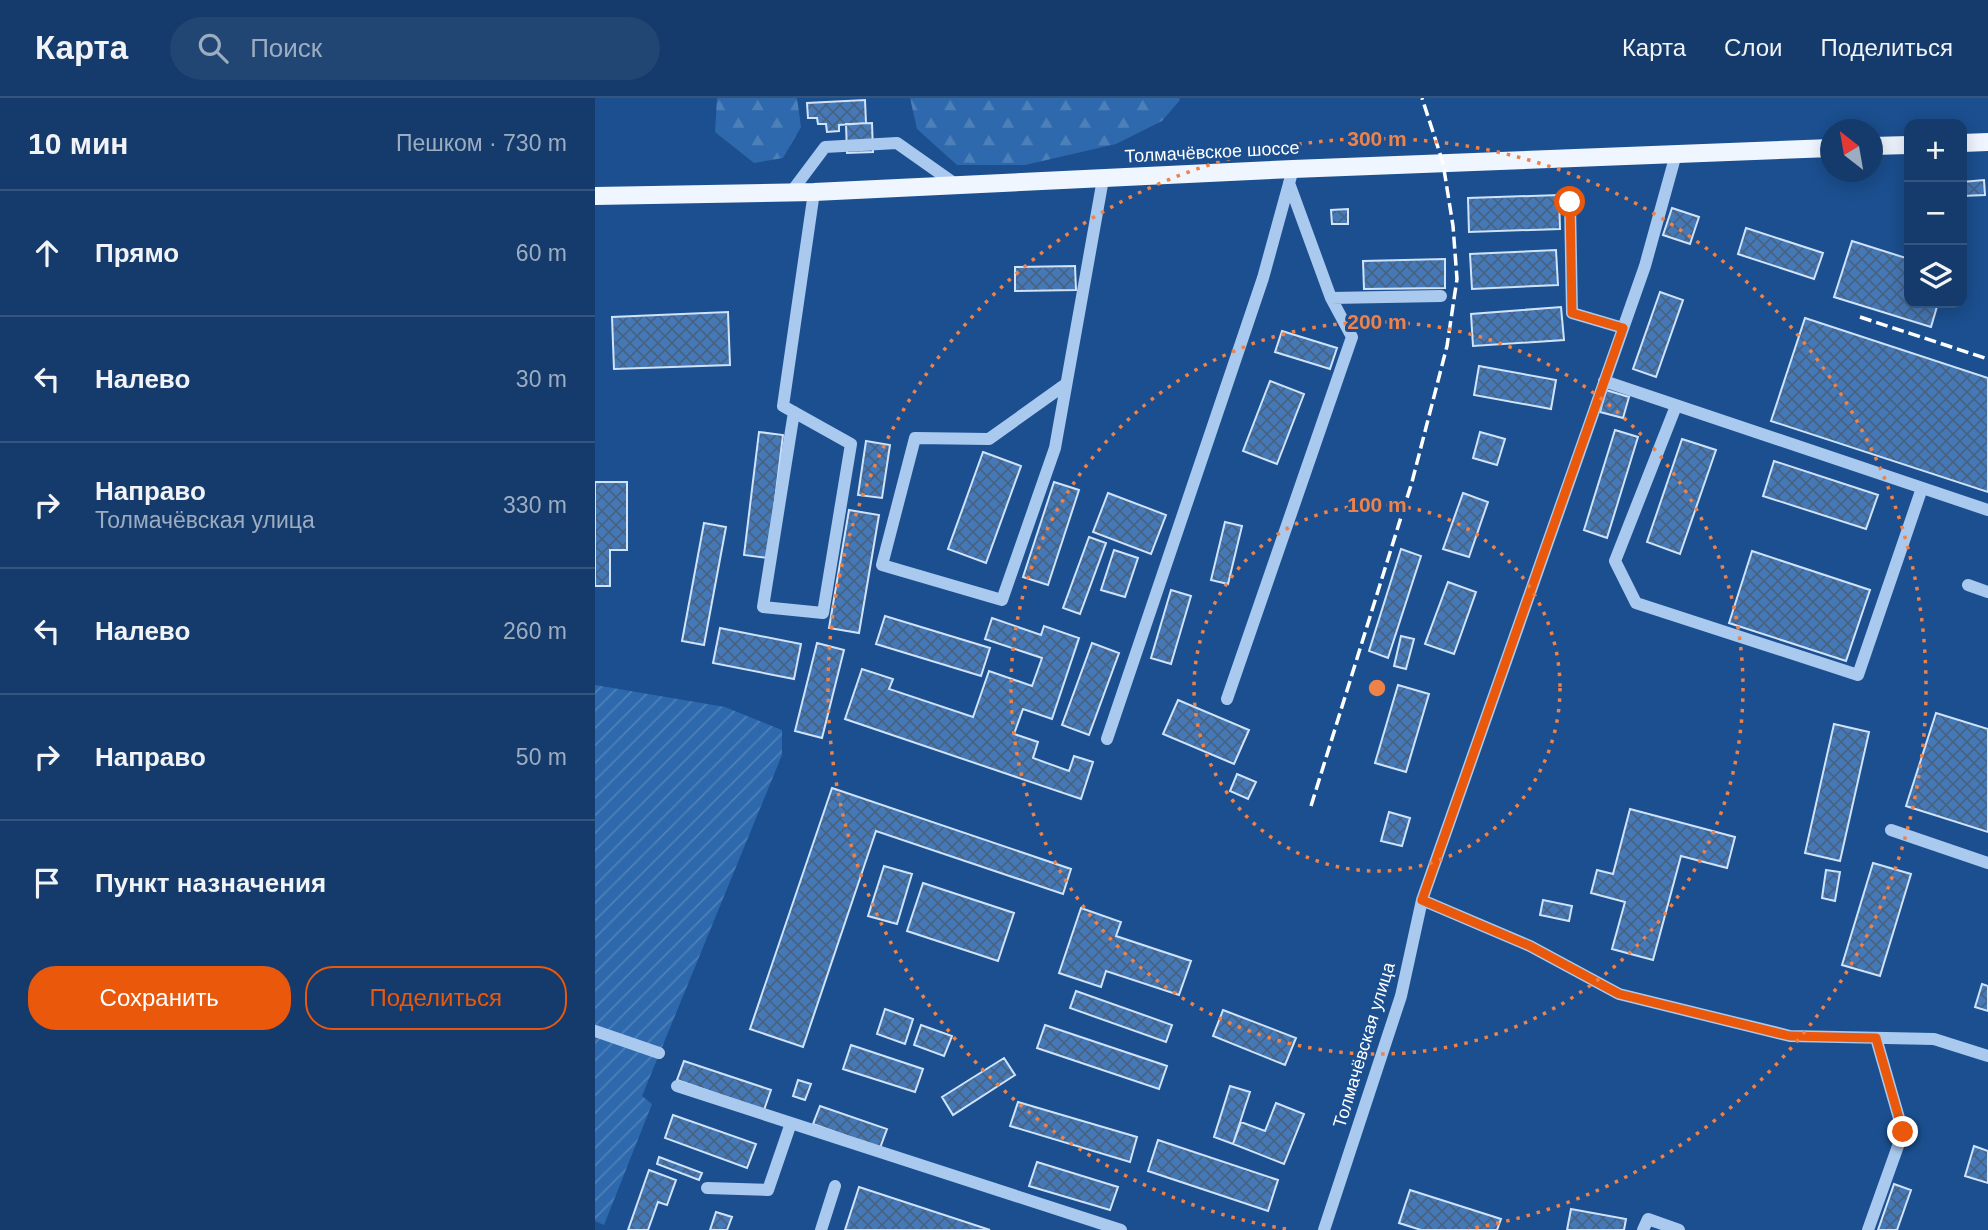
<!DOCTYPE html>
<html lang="ru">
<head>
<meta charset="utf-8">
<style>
  :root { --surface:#143b6b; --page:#214673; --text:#f1f3f6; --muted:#9dadc1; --line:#33557e; --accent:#ea580c }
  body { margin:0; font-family:Helvetica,sans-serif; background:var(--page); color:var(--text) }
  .controls { position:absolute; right:21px; top:21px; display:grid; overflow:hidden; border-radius:14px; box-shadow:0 4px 18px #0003 }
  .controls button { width:63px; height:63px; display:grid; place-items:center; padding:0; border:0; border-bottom:2px solid var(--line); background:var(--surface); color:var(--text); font:35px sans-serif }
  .compass { position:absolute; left:1225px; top:21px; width:63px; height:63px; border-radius:50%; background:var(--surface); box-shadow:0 4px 18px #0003; rotate:329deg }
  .stop { position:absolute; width:21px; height:21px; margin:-16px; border:5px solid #ea580c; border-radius:50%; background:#fff }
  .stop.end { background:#ea580c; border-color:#fff; box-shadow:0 2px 7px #0008 }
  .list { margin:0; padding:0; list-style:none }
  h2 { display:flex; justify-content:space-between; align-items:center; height:91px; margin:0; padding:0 28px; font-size:30px }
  h2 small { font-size:23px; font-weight:400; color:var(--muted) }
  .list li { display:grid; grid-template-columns:46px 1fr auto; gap:21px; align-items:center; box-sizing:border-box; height:126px; padding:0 28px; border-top:2px solid var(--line) }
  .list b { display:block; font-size:26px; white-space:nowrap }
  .list p { margin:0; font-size:23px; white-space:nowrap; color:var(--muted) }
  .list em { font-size:23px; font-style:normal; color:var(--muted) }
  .actions { display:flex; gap:14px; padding:21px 28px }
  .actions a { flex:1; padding:16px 0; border:2px solid var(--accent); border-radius:28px; text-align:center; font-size:24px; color:var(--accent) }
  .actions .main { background:var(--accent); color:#fff }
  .icon { flex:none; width:38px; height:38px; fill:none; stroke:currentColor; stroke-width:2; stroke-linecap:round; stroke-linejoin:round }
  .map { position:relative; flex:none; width:1393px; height:1132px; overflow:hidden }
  header { display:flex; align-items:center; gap:42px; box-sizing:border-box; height:98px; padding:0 35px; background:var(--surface); border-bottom:2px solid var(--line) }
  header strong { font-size:33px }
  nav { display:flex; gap:38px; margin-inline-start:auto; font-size:24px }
  .search { width:490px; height:63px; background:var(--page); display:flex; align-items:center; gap:18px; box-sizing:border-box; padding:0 24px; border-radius:38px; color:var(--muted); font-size:26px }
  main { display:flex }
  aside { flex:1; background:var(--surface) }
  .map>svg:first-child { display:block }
  .forest { fill:url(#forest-firs) }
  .garden { fill:url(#garden-furrows) }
  .building { fill:url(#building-cross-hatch); stroke:#cfe3fa; stroke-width:2 }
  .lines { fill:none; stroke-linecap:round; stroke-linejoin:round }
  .minor { stroke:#a9c9ee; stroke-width:12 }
  .major { stroke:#f0f6ff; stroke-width:18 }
  .rail { stroke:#fff; stroke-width:3.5; stroke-dasharray:12 5; stroke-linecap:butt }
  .route { stroke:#ea580c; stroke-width:9 }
  .ring { fill:none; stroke:#ee8249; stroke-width:3.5; stroke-dasharray:3.5 7 }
  .labels { text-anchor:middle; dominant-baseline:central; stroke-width:6; stroke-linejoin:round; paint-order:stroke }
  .street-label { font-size:18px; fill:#fff; stroke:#1b4f8f }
  .centre { fill:#ee8249; stroke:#1b4f8f; stroke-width:3.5 }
  .ring-label { font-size:21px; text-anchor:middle; font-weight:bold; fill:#ee8249; stroke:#1b4f8f; stroke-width:6; stroke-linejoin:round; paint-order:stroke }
</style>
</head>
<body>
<header>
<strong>Карта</strong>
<div class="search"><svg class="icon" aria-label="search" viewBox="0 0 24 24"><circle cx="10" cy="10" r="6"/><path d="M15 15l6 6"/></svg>Поиск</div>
<nav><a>Карта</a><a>Слои</a><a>Поделиться</a></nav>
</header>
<main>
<aside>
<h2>10 мин<small>Пешком · 730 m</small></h2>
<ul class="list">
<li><svg class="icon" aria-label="ahead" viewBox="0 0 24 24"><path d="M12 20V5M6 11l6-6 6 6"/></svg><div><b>Прямо</b></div><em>60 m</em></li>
<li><svg class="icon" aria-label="left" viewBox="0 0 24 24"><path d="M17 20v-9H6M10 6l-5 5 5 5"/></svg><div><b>Налево</b></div><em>30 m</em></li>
<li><svg class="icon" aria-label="right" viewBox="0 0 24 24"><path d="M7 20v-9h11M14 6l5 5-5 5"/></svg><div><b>Направо</b><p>Толмачёвская улица</p></div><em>330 m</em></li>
<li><svg class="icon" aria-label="left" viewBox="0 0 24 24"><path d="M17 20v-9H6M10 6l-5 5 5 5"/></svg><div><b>Налево</b></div><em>260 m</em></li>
<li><svg class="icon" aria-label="right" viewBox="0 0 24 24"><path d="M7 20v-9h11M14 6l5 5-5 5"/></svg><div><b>Направо</b></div><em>50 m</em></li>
<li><svg class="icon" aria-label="arrive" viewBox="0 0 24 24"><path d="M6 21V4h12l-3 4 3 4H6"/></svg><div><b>Пункт назначения</b></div></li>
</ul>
<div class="actions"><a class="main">Сохранить</a><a>Поделиться</a></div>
</aside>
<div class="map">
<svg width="1393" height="1132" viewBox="0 0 1393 1132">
  <defs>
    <pattern id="forest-firs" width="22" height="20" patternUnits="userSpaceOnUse" patternTransform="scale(1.75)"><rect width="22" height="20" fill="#2e69ad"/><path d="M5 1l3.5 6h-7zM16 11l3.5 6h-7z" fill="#4d80b9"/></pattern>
    <pattern id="garden-furrows" width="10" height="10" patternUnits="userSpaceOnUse" patternTransform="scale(1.75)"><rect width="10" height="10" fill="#2e69ad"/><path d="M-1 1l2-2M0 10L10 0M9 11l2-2" fill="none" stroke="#4d80b9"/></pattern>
    <pattern id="building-cross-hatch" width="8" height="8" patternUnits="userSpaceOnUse" patternTransform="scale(1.75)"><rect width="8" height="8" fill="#4478b7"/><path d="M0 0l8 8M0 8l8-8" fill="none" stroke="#486282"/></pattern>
  </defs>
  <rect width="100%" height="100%" fill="#1b4f8f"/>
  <path class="forest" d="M122,0H202L206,29L188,60L159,65L120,34Z
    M315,0H584L585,2L567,23L521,46L430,67H362L322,31Z"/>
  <path class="garden" d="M0,587L130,609L187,632V657L47,998L57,1006L9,1127L0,1123Z"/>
  <path class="building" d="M270,2L271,25L244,27V33L232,34L231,26H223L222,20H213L212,5Z
    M277,25L278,54L252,55L251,26Z
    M1389,82L1390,97L1367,98V84Z
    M964,97L965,131L874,134L873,100Z
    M1077,110L1104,119L1095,146L1068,137Z
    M753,111V126H737L736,112Z
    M1151,130L1228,155L1219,181L1143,156Z
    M1257,143L1314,161V205H1343L1336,229L1239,199Z
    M961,152L963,187L877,191L875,156Z
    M850,161V190L769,191L768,163Z
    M480,168L481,192L420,193V169Z
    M1065,194L1088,202L1061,279L1038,271Z
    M966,209L969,242L878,248L876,216Z
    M133,214L135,267L19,271L17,219Z
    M1210,220L1393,280V394L1176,323Z
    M687,233L742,250L735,271L680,254Z
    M884,268L961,282L956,311L879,297Z
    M675,283L709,296L682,366L648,353Z
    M1011,292L1034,299L1028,320L1005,314Z
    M1020,332L1043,339L1012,440L989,432Z
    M164,334L188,337L173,460L149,457Z
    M885,334L910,341L902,367L878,360Z
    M1087,341L1121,352L1085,456L1052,444Z
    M271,343L295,347L287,400L263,397Z
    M388,354L426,368L391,465L353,451Z
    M1179,363L1283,397L1271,431L1168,398Z
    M0,384H32V452H15V488H0Z
    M459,384L484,392L453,487L428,479Z
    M513,395L571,417L556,456L498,434Z
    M868,395L893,404L874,459L848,451Z
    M254,412L284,417L264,535L234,530Z
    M630,424L647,428L633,486L616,482Z
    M109,425L131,429L109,547L87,543Z
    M494,439L511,445L485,516L468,510Z
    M806,451L826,458L793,560L774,553Z
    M519,452L543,460L530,499L506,492Z
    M1157,453L1275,492L1251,563L1134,525Z
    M853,484L881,494L859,556L830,546Z
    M576,492L596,498L576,566L556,560Z
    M290,518L395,550L386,578L281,546Z
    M397,520L446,537L449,528L484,540L457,621L428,611L419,636L443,644L438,660L474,673L479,658L498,664L486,701L250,621L267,571L298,581L294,591L378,619L394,573L437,588L447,560L390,541Z
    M125,530L206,546L199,581L118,565Z
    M806,538L819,541L811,571L799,568Z
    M222,545L249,552L227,640L200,633Z
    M497,545L524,555L494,637L467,627Z
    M803,587L834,596L811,674L780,665Z
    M583,602L654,632L639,666L568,636Z
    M1341,615L1393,631V734L1311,708Z
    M1239,626L1274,634L1245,763L1210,755Z
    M642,676L661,684L653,701L635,693Z
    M237,690L476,771L468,796L281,733L208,949L155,931Z
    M1035,711L1140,739L1132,770L1086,758L1058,862L1017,851L1030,804L996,795L1002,772L1018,776Z
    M794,714L815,720L807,748L786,743Z
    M1278,765L1316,776L1285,878L1247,867Z
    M289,768L317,776L302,826L273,818Z
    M1231,772L1245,774L1240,803L1227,800Z
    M328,785L419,815L403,863L312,833Z
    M948,802L977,808L974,823L945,817Z
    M486,810L526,824L521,838L596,863L584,897L511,873L506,889L464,875Z
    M1387,886L1393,888V913L1380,909Z
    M481,893L577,927L571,944L475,910Z
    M290,911L318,921L310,946L282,936Z
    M628,912L701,940L690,967L618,938Z
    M326,927L357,938L349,958L319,947Z
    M450,927L572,968L564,991L442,950Z
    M256,947L328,971L320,994L248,971Z
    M409,960L420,977L358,1017L347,999Z
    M89,963L176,992L169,1012L82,982Z
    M203,982L216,986L210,1002L198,998Z
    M635,988L655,994L638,1046L619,1039Z
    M423,1004L542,1039L535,1064L415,1028Z
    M681,1005L709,1016L689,1066L638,1046L646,1024L670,1033Z
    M225,1008L292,1031L285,1050L218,1026Z
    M78,1017L161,1046L152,1070L70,1040Z
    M563,1042L683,1082L673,1113L553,1073Z
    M1379,1048L1393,1053V1085L1370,1078Z
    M64,1059L107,1075L104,1082L62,1066Z
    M442,1064L523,1089L515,1112L434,1088Z
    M54,1072L81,1082L72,1107L63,1104L53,1132H33Z
    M1299,1086L1316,1092L1302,1132H1283Z
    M264,1089L395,1132H250Z
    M815,1092L906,1121L902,1132H826L804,1125Z
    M976,1111L1031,1121L1029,1132H972Z
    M121,1114L137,1119L132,1132H115Z"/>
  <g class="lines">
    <path class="minor" d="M197,93L230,49L302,45L363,88
      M975,104L977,215L1028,230
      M736,200L846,198
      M1009,283L1393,412
      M471,286L394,341L320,340L287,467L407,502L460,350L508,81
      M1081,308L1020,463L1041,505L1263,577L1327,390
      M199,314L168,509L228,515L256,346L188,308L219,94
      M1373,487L1393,494
      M632,601L757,239L736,200L694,85
      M512,641L668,180L698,71
      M1296,732L1393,765
      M827,802L935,848L1024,896L1195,938L1339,941L1393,958
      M0,933L64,955
      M82,988L526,1132
      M112,1090L173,1092L196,1025
      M226,1132L240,1088
      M729,1132L806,898L827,802L1050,168L1081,56
      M1048,1132L1053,1121L1084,1132
      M1273,1132L1308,1034L1281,940"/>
    <path class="major" d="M1367,45L1393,44
      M1278,48L1314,47
      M0,98L219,94L698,71L1236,50"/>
    <path class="rail" d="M1265,219L1393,261
      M716,708L817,384L852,248L862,181L858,128L848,65L827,0"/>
  </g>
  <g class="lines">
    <path class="route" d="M975,104L977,215L1028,230L827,802L935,848L1024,896L1195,938L1281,940L1308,1034"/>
  </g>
  <g class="ring">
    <circle cx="782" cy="590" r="183"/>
    <circle cx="782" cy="590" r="366"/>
    <path d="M691 1131A549 549 0 1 1 873 1131"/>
  </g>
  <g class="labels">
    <g class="street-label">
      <text transform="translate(617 54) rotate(-3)">Толмачёвское шоссе</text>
      <text transform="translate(769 947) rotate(-73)">Толмачёвская улица</text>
    </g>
  </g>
  <circle cx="782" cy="590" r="10" class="centre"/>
  <g class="ring-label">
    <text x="782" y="48">300 m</text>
    <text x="782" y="231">200 m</text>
    <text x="782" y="414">100 m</text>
  </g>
</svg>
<div class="controls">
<button>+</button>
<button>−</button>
<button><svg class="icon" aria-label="layers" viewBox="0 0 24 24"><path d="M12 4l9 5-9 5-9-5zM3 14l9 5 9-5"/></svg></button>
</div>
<svg class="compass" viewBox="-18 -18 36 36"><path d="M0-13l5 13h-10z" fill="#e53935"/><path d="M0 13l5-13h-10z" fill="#9dadc1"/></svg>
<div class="stop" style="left:975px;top:104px"></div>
<div class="stop end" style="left:1308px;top:1034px"></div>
</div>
</main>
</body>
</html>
